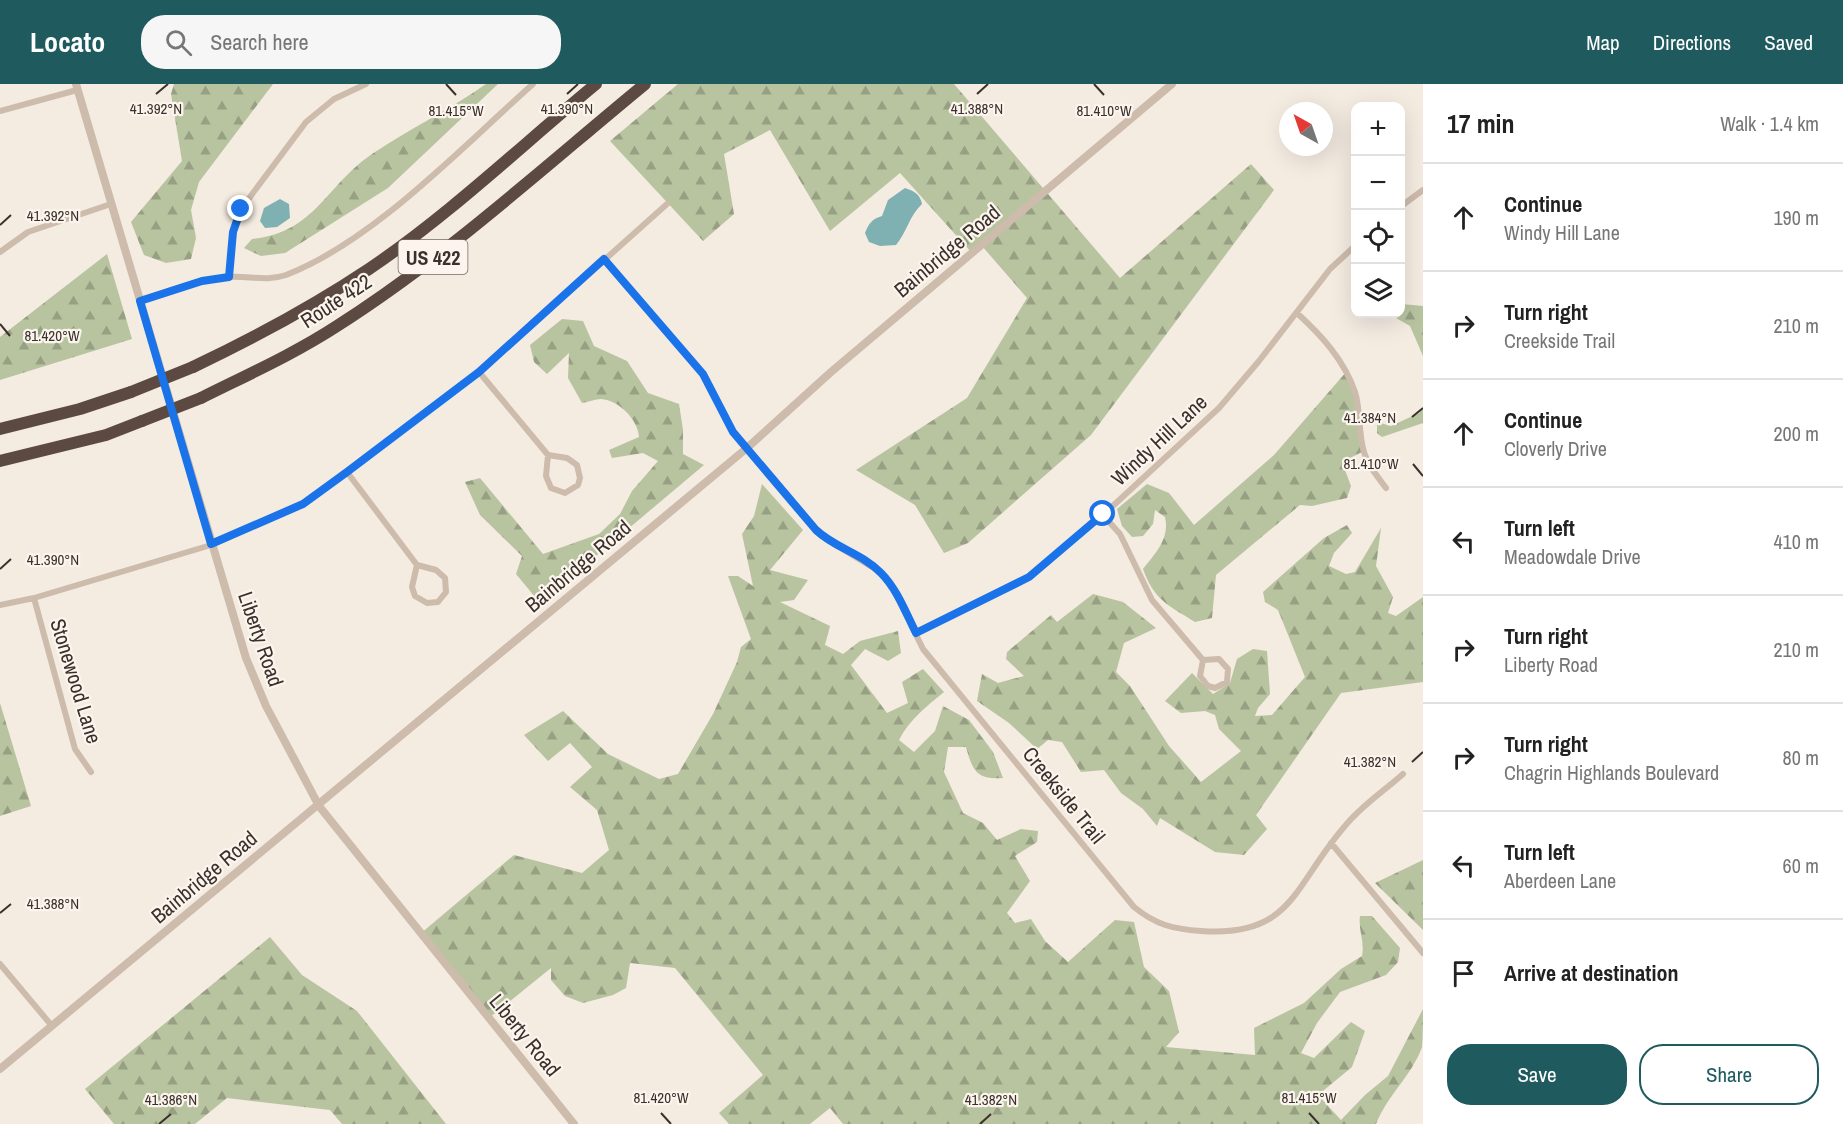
<!DOCTYPE html>
<html lang="en">
<head>
<meta charset="utf-8">
<style>
  :root { --surface:#fff; --page:#f6f6f6; --text:#222; --muted:#767676; --line:#e0e0e0; --accent:#1f5a5e }
  body { margin:0; font-family:"Archivo Narrow",sans-serif; background:var(--page); color:var(--text) }
  .controls { position:absolute; right:18px; top:18px; display:grid; overflow:hidden; border-radius:12px; box-shadow:0 6px 24px #0002 }
  .controls button { width:54px; height:54px; display:grid; place-items:center; padding:0; border:0; border-bottom:2px solid var(--line); background:var(--surface); color:var(--text); font:30px sans-serif }
  .compass { position:absolute; left:1279px; top:18px; width:54px; height:54px; border-radius:50%; background:var(--surface); box-shadow:0 6px 24px #0002; rotate:320deg }
  .stop { position:absolute; width:18px; height:18px; margin:-14px; border:4px solid #1a73e8; border-radius:50%; background:#fff }
  .stop.end { background:#1a73e8; border-color:#fff; box-shadow:0 2px 6px #0008 }
  .list { margin:0; padding:0; list-style:none }
  h2 { display:flex; justify-content:space-between; align-items:center; height:78px; margin:0; padding:0 24px; font-size:26px }
  h2 small { font-size:20px; font-weight:400; color:var(--muted) }
  .list li { display:grid; grid-template-columns:39px 1fr auto; gap:18px; align-items:center; box-sizing:border-box; height:108px; padding:0 24px; border-top:2px solid var(--line) }
  .list b { display:block; font-size:22px; white-space:nowrap }
  .list p { margin:0; font-size:20px; white-space:nowrap; color:var(--muted) }
  .list em { font-size:20px; font-style:normal; color:var(--muted) }
  .actions { display:flex; gap:12px; padding:18px 24px }
  .actions a { flex:1; padding:14px 0; border:2px solid var(--accent); border-radius:24px; text-align:center; font-size:21px; color:var(--accent) }
  .actions .main { background:var(--accent); color:#fff }
  .icon { flex:none; width:33px; height:33px; fill:none; stroke:currentColor; stroke-width:2; stroke-linecap:round; stroke-linejoin:round }
  .map { position:relative; flex:none; width:1423px; height:1040px; overflow:hidden }
  header { display:flex; align-items:center; gap:36px; box-sizing:border-box; height:84px; padding:0 30px; background:var(--accent); color:#fff }
  header strong { font-size:28px }
  nav { display:flex; gap:33px; margin-inline-start:auto; font-size:21px }
  .search { width:420px; height:54px; background:var(--page); display:flex; align-items:center; gap:15px; box-sizing:border-box; padding:0 21px; border-radius:24px; color:var(--muted); font-size:22px }
  main { display:flex }
  aside { flex:1; background:var(--surface) }
  .map>svg:first-child { display:block }
  .forest { fill:url(#forest-firs) }
  .water { fill:#7fb0b2 }
  .lines { fill:none; stroke-linecap:round; stroke-linejoin:round }
  .minor { stroke:#cdbbac; stroke-width:6 }
  .tertiary { stroke:#cdbbac; stroke-width:8 }
  .motorway { stroke:#5c4a42; stroke-width:12 }
  .motorway-bridge { stroke:#5c4a42; stroke-width:12 }
  .route { stroke:#1a73e8; stroke-width:8 }
  .ticks { fill:none; stroke:#3b302b; stroke-width:2 }
  .labels { text-anchor:middle; dominant-baseline:central; stroke-width:4.5; stroke-linejoin:round; paint-order:stroke }
  .shield { fill:#fbf5ee; stroke:#756b66; stroke-width:1.5 }
  .shield-label { font-size:20px; font-weight:bold; fill:#3b302b }
  .street-label { font-size:21px; fill:#3b302b; stroke:#fbf5ee }
  .ticks-label { font-size:15px; text-anchor:middle; fill:#3b302b; stroke:#fbf5ee; stroke-width:4.5; stroke-linejoin:round; paint-order:stroke }
</style>
</head>
<body>
<header>
<strong>Locato</strong>
<div class="search"><svg class="icon" aria-label="search" viewBox="0 0 24 24"><circle cx="10" cy="10" r="6"/><path d="M15 15l6 6"/></svg>Search here</div>
<nav><a>Map</a><a>Directions</a><a>Saved</a></nav>
</header>
<main>
<div class="map">
<svg width="1423" height="1040" viewBox="0 0 1423 1040">
  <defs>
    <pattern id="forest-firs" width="22" height="20" patternUnits="userSpaceOnUse" patternTransform="scale(1.5)"><rect width="22" height="20" fill="#b8c4a0"/><path d="M5 1l3.5 6h-7zM16 11l3.5 6h-7z" fill="#97a083"/></pattern>
  </defs>
  <rect width="100%" height="100%" fill="#f4ebe1"/>
  <path class="forest" d="M174,0H273L199,98L191,126L196,154L191,175L166,179L144,171L131,138L182,77L171,10Z
    M486,0H498L388,104L285,169L261,172L244,164L252,155C315,149 326,101 372,70C409,45 449,26 486,0Z
    M678,0H954L1120,194L1251,80L1274,106L1091,351L968,459L944,469L915,421L856,386L967,314L1027,214L982,162L972,169L900,89L830,147L770,46L724,70L734,130L703,157L610,57Z
    M107,170L132,255L0,296V253Z
    M1401,220L1423,222V272L1410,242L1389,230H1400Z
    M562,235L583,237L594,262L627,277L648,309L679,320L683,346V370L704,381L540,519L516,490L522,472L480,431L465,398L480,394L543,470L599,450L620,430L632,407L658,377L643,369L612,374L609,366L639,353C638,336 619,316 601,315C596,315 588,318 582,319L568,294L569,269L547,290L534,278L530,261Z
    M1347,287L1356,310L1364,367L1342,378L1351,402L1347,414L1312,422L1300,421L1216,491L1212,534L1195,538C1168,521 1154,516 1143,485C1156,469 1170,454 1165,433L1155,426L1153,440L1143,452L1132,453L1122,442L1117,425L1147,400L1169,409L1194,441L1274,371Z
    M1423,323V339L1382,353L1377,349V338L1391,342L1419,329Z
    M762,400L803,446L770,486L808,496L794,516L780,518L830,542L825,561L843,570L860,557L898,547L901,569L888,577L865,565L851,581L887,629L908,619L902,598L923,585L944,608C927,622 909,636 899,656L914,668L935,647L943,622L969,636L993,668L1003,694C976,696 973,687 966,663H948L944,688L963,729L983,739L997,756L1021,745L1038,747L1037,758L1015,772L1030,797L1007,829L1015,839L1031,835L1045,857L1068,878L1115,836L1134,838L1144,883L1169,907L1179,948L1166,963L1255,971L1254,944L1304,919L1341,885L1362,872C1365,858 1358,846 1360,832H1372L1400,864L1398,878L1386,891L1340,908L1317,939L1301,969L1314,974L1351,938L1365,947L1352,983L1318,1011L1341,1036L1365,1011L1388,992L1423,925C1423,936 1423,952 1422,963C1412,991 1387,1012 1376,1040H843L830,1024L810,1040H729L719,1029L763,991L675,884L630,879L626,904L613,911L583,919L565,912L551,896V884L489,934L420,850L514,771L582,789L609,766L597,726L570,703L592,683L570,659L548,677L524,651L563,627L608,670L659,695L678,690L713,630L737,578L741,563L751,555L728,492H738L753,502L742,450L754,432Z
    M1347,441L1352,449L1334,469L1329,482L1346,490L1355,488L1381,444L1376,482L1393,513L1388,529L1396,532L1423,513V598L1341,609L1256,731L1267,745L1244,771L1215,768L1160,734L1157,742L1143,725L1121,709L1104,686L1081,688L1062,658L1048,656L1037,665L1009,639L977,617L982,590L998,599L1024,592L1006,575L1007,568L1051,531L1057,538L1093,510L1123,518L1156,544L1124,559L1116,588L1130,602L1169,662L1201,698L1241,667L1219,645L1215,631L1205,627L1181,629L1165,617L1192,589L1213,610L1230,599L1237,575L1253,565L1267,567L1270,610L1258,624L1255,632L1272,631L1305,593L1278,526L1265,518L1263,508L1324,454Z
    M0,619L31,722L0,732Z
    M1423,776V846L1375,799Z
    M270,853L302,891L357,927L446,1040H342L330,1026L227,1014L195,1040H114L85,1005Z"/>
  <path class="water" d="M905,104C914,107 920,110 922,120C909,132 907,148 896,161L880,162L869,158L865,149C869,139 872,135 882,132L888,116Z
    M280,115L289,120L290,134L277,143L265,144L260,137L264,124Z"/>
  <g class="lines">
    <path class="minor" d="M0,27L77,6
      M1400,123L1423,106
      M0,168L28,148L111,120
      M604,175L703,290L733,348L816,445L826,455L880,488L892,502L923,565L1134,823C1156,841 1173,845 1201,847C1293,854 1294,800 1345,742C1361,722 1384,707 1403,690
      M229,193L233,148L241,125L306,38L334,15L366,0
      M140,217C168,207 197,196 227,193C247,191 266,198 286,191C374,157 462,63 533,0
      M1297,229C1322,252 1344,276 1355,308C1361,327 1358,349 1364,368C1368,382 1378,393 1386,404
      M479,288L548,371L546,392L551,404L565,409L578,401L580,394L577,381L567,374L548,371
      M347,388L417,481L412,503L415,512L427,519L438,518L446,508L445,494L436,486L417,481
      M1103,431L1120,450L1152,516L1203,576L1219,575L1228,585L1227,598L1215,604L1208,602L1200,592L1203,576
      M34,514L75,665L91,688
      M0,521L34,514L211,461L303,420L479,288L667,120
      M916,549L1029,493L1103,431L1219,324L1259,277L1330,185L1356,161
      M1331,759L1423,869
      M0,880L52,942"/>
    <path class="tertiary" d="M76,0L246,574L266,622L319,722L574,1040
      M0,985L747,364L831,288L1172,0"/>
    <path class="motorway" d="M193,283C254,254 312,223 369,185C449,131 521,62 596,0
      M201,314C247,291 294,270 337,242C447,172 544,83 645,0
      M0,345L80,325L131,308
      M0,377L106,351L142,337"/>
    <path class="motorway-bridge" d="M131,308L193,283
      M142,337L201,314"/>
  </g>
  <g class="lines">
    <path class="route" d="M241,125L233,148L229,193L202,197L140,217L211,460L303,420L347,388L479,288L604,175L703,290L733,348L816,446C835,464 863,470 881,489C897,505 906,529 916,549L1029,493L1103,430"/>
  </g>
  <path class="ticks" d="M446,0L456,11M1094,0L1104,11M156,10L168,0M567,10L578,0M977,10L988,0M0,141L11,131M0,240L10,252M1412,333L1423,324M1413,380L1423,392M0,485L11,475M1412,678L1423,668M0,829L11,820M661,1029L671,1040M1309,1029L1319,1040M159,1040L171,1030M980,1040L991,1030"/>
  <g class="labels">
    <rect class="shield" x="398.5" y="156" width="69" height="34" rx="4.5"/>
    <g class="shield-label">
      <text x="433" y="173">US 422</text>
    </g>
    <g class="street-label">
      <text transform="translate(947 167) rotate(-40)">Bainbridge Road</text>
      <text transform="translate(336 217) rotate(-33)">Route 422</text>
      <text transform="translate(1159 356) rotate(-43)">Windy Hill Lane</text>
      <text transform="translate(578 482) rotate(-40)">Bainbridge Road</text>
      <text transform="translate(261 555) rotate(71)">Liberty Road</text>
      <text transform="translate(76 597) rotate(73)">Stonewood Lane</text>
      <text transform="translate(1064 711) rotate(51)">Creekside Trail</text>
      <text transform="translate(204 793) rotate(-40)">Bainbridge Road</text>
      <text transform="translate(525 951) rotate(51)">Liberty Road</text>
    </g>
  </g>
  <g class="ticks-label">
    <text x="156" y="30">41.392°N</text>
    <text x="567" y="30">41.390°N</text>
    <text x="977" y="30">41.388°N</text>
    <text x="1104" y="32">81.410°W</text>
    <text x="456" y="32">81.415°W</text>
    <text x="53" y="137">41.392°N</text>
    <text x="52" y="257">81.420°W</text>
    <text x="1370" y="339">41.384°N</text>
    <text x="1371" y="385">81.410°W</text>
    <text x="53" y="481">41.390°N</text>
    <text x="1370" y="683">41.382°N</text>
    <text x="53" y="825">41.388°N</text>
    <text x="661" y="1019">81.420°W</text>
    <text x="1309" y="1019">81.415°W</text>
    <text x="171" y="1021">41.386°N</text>
    <text x="991" y="1021">41.382°N</text>
  </g>
</svg>
<div class="controls">
<button>+</button>
<button>−</button>
<button><svg class="icon" aria-label="locate" viewBox="0 0 24 24"><circle cx="12" cy="12" r="6"/><path d="M12 2v4M12 18v4M2 12h4M18 12h4"/></svg></button>
<button><svg class="icon" aria-label="layers" viewBox="0 0 24 24"><path d="M12 4l9 5-9 5-9-5zM3 14l9 5 9-5"/></svg></button>
</div>
<svg class="compass" viewBox="-18 -18 36 36"><path d="M0-13l5 13h-10z" fill="#e53935"/><path d="M0 13l5-13h-10z" fill="#767676"/></svg>
<div class="stop" style="left:1103px;top:430px"></div>
<div class="stop end" style="left:241px;top:125px"></div>
</div>
<aside>
<h2>17 min<small>Walk · 1.4 km</small></h2>
<ul class="list">
<li><svg class="icon" aria-label="ahead" viewBox="0 0 24 24"><path d="M12 20V5M6 11l6-6 6 6"/></svg><div><b>Continue</b><p>Windy Hill Lane</p></div><em>190 m</em></li>
<li><svg class="icon" aria-label="right" viewBox="0 0 24 24"><path d="M7 20v-9h11M14 6l5 5-5 5"/></svg><div><b>Turn right</b><p>Creekside Trail</p></div><em>210 m</em></li>
<li><svg class="icon" aria-label="ahead" viewBox="0 0 24 24"><path d="M12 20V5M6 11l6-6 6 6"/></svg><div><b>Continue</b><p>Cloverly Drive</p></div><em>200 m</em></li>
<li><svg class="icon" aria-label="left" viewBox="0 0 24 24"><path d="M17 20v-9H6M10 6l-5 5 5 5"/></svg><div><b>Turn left</b><p>Meadowdale Drive</p></div><em>410 m</em></li>
<li><svg class="icon" aria-label="right" viewBox="0 0 24 24"><path d="M7 20v-9h11M14 6l5 5-5 5"/></svg><div><b>Turn right</b><p>Liberty Road</p></div><em>210 m</em></li>
<li><svg class="icon" aria-label="right" viewBox="0 0 24 24"><path d="M7 20v-9h11M14 6l5 5-5 5"/></svg><div><b>Turn right</b><p>Chagrin Highlands Boulevard</p></div><em>80 m</em></li>
<li><svg class="icon" aria-label="left" viewBox="0 0 24 24"><path d="M17 20v-9H6M10 6l-5 5 5 5"/></svg><div><b>Turn left</b><p>Aberdeen Lane</p></div><em>60 m</em></li>
<li><svg class="icon" aria-label="arrive" viewBox="0 0 24 24"><path d="M6 21V4h12l-3 4 3 4H6"/></svg><div><b>Arrive at destination</b></div></li>
</ul>
<div class="actions"><a class="main">Save</a><a>Share</a></div>
</aside>
</main>
</body>
</html>
